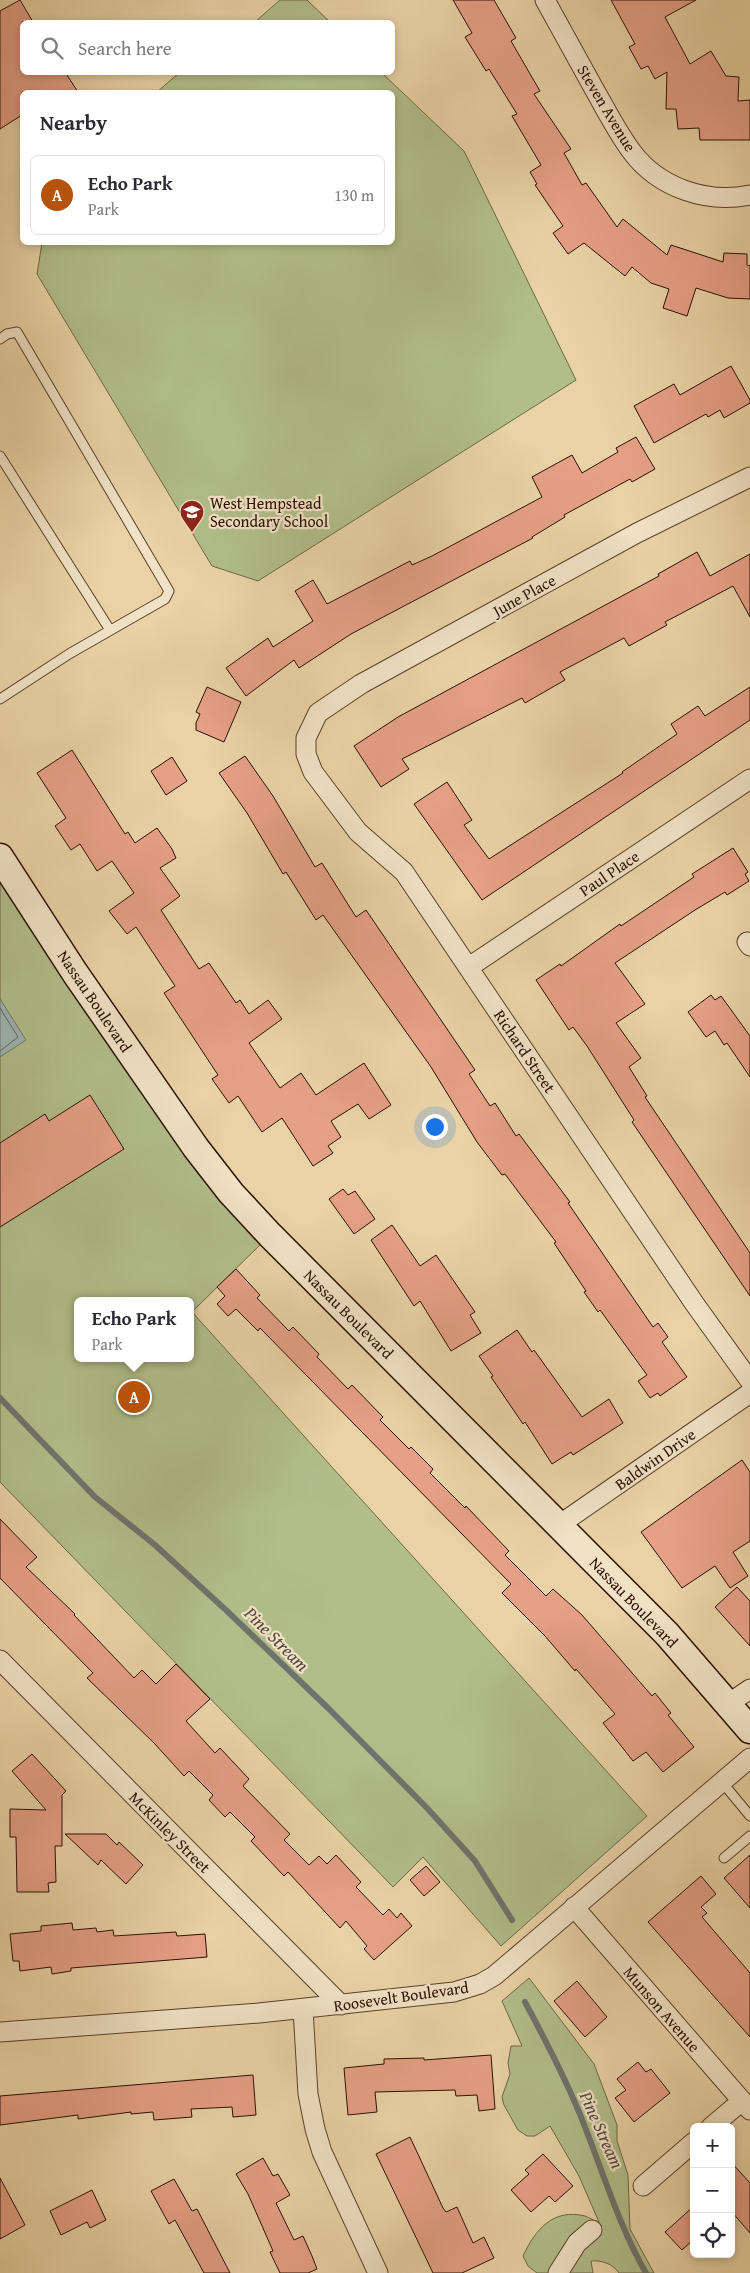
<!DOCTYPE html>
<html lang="en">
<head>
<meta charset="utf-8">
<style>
  :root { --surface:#fff; --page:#f2f2f3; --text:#2b2b33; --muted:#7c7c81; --line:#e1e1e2; --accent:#b45309 }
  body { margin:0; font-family:"Gentium Book Plus",serif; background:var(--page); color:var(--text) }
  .controls { position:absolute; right:15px; bottom:15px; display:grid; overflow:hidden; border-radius:8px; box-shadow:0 2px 8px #0003 }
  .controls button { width:45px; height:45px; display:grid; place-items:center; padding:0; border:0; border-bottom:1px solid var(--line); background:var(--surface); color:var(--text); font:25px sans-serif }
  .you { position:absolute; left:434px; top:1126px; width:18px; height:18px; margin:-12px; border:4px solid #fff; border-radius:50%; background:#1a73e8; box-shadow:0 0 0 8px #1a73e833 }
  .badge { display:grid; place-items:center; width:32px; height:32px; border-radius:50%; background:var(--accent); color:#fff; font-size:16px; font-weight:700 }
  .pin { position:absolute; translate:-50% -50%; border:2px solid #fff; box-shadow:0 1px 5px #0006 }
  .popup { position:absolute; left:74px; top:1297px; width:120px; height:65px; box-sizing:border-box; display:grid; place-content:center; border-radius:8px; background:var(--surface); filter:drop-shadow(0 1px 4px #0005); font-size:16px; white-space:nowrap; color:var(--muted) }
  .popup b { font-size:19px; color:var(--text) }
  .popup::after { content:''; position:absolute; left:50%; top:100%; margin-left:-10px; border:10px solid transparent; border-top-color:var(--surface) }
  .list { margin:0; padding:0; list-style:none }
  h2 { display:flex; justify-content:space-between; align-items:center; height:65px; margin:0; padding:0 20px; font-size:21px }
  h2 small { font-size:16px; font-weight:400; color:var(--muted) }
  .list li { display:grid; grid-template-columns:32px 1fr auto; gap:15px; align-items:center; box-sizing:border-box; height:80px; margin:0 10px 10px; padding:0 10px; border:1px solid var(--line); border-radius:8px }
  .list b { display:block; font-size:19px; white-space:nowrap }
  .list p { margin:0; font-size:16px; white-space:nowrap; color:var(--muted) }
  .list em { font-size:16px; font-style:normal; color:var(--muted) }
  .icon { flex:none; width:28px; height:28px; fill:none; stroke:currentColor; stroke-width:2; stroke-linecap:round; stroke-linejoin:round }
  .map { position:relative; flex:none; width:750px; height:2273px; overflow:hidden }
  .search { position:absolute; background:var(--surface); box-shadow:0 2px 8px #0003; left:20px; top:20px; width:375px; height:55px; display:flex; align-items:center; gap:12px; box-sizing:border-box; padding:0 18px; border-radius:8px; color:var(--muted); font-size:19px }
  .panel { position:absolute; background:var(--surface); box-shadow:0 2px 8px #0003; left:20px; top:90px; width:375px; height:155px; border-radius:8px }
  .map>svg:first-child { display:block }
  .green { fill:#b1be8a; stroke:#6e6646; fill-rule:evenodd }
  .water { fill:#9db5b3; stroke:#6f736d }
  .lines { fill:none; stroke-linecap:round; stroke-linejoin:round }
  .shore { stroke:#64625b; stroke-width:1 }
  .stream { stroke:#6f736d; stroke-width:6 }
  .building { fill:#e6a086; stroke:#2a0f03 }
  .lane-casing { stroke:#5a402c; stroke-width:11 }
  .street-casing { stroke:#5a402c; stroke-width:21 }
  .secondary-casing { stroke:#2a0f03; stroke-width:29 }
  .lane { stroke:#f1e2c5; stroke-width:9 }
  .street { stroke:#f1e2c5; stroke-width:19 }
  .secondary { stroke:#f1e2c5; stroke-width:26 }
  .labels { text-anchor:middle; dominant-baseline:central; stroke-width:4.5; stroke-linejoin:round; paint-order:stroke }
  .street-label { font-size:16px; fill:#2a0f03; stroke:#f1e2c5 }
  .poi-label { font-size:16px; fill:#2a0f03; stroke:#f1e2c5; text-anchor:start }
  .water-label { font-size:18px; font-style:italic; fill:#524941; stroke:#f1e2c5 }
</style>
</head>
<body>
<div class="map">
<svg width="750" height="2273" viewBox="0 0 750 2273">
  <rect width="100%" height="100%" fill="#e9d3a6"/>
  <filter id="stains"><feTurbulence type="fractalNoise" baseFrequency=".004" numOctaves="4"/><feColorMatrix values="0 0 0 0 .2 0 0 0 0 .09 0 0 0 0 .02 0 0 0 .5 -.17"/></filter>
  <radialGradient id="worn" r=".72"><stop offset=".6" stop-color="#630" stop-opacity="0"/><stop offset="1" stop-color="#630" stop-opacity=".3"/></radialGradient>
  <path class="green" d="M280,0H307L330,22H255Z
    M179,73H382L464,151L576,380L258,581L212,566L37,274L42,243L392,242V92H157Z
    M0,857L270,1235L192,1312L647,1816L501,1946L423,1857L393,1887L0,1482ZM78,1301H190V1358H78Z
    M529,1978L594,2064L617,2125V2141L628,2175L630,2229L654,2273H619C613,2264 602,2260 591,2261L593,2273H537L528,2266L523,2256C535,2230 553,2208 585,2216C590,2218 594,2221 599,2222L579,2176L550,2126L535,2136H527L518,2130L504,2105L502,2097L510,2074L508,2063L511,2046H522L502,2001Z"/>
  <path class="water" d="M0,999L26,1040L0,1057Z"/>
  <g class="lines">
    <path class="shore" d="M0,1008L18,1037L0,1051"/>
    <path class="stream" d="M0,1398L95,1497L155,1545L227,1611L329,1709L427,1808L475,1861L512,1920
      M525,2002C546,2041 567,2081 583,2122C603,2172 619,2226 646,2273"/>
  </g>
  <path class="building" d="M20,0L33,22H22V72H65L78,92H22V115L0,129V11Z
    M453,0H494L516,38L511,41L540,91L534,94L571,149L564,153L582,185L586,183L617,227L623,219L667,255L671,245L723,262L724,253L747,254V265L750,266V299L728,298L696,288L687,316L663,308L669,289L651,283L632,267L625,276L584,243L568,254L553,233L563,226L535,185L537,184L530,172L541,165L512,116L517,114L489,69L486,71L465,37L472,33Z
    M611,0H696L665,17L690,64L711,51L726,76L739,77L738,101L750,100V140H700L699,128L678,129L676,109H666L667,72L655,79L648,66L641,69L629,47L635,44Z
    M731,366L750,400V403L724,418L720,410L708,417L706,414L654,443L634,406L674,384L680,395Z
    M636,437L655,469L632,482L630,479L564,515L565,517L532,537L533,538L351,634L299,668L294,660L246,696L226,668L268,638L273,647L313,621L295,591L313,580L327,604L410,561L412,565L432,556L542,497L532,477L572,455L582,473L618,452L616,448Z
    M697,552L710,576L750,554V617L733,586L665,622L667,625L629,646L624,638L560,672L565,680L525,703L522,698L402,759L409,769L381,787L354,746L398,717L659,576L658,574Z
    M207,687L241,702L224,742L196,730V723L200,714L196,712Z
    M750,687V720L482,900L414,804L447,782L472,820L464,825L489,859L623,773L622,772L677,734L671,724L698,706L705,716Z
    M72,750L125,834L128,832L135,843L157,828L172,849L176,858L160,868L180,896L161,910L199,969L209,963L236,1003L240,1000L249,1014L268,1000L282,1019L249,1043L280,1088L301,1073L316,1095L364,1063L391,1105L369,1119L358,1104L331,1121L341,1137L328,1146L333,1153L313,1166L282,1118L262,1132L238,1096L229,1103L212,1079L218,1075L164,993L175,986L136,927L127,934L109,911L134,893L112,861L97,871L80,844L71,850L55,826L66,818L37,773Z
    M245,756L273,796L315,867L322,863L356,917L366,910L475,1070L469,1074L490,1106L495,1103L516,1136L519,1134L570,1202L568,1203L653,1327L658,1323L668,1337L662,1342L687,1377L660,1396L658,1393L650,1398L638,1381L647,1375L600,1310L598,1312L584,1292L586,1291L554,1243L556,1242L505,1174L502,1175L477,1142L431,1067L323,915L316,920L286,872L283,874L247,813L219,773Z
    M172,757L187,781L166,795L151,771Z
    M733,848L748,872L745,874L749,881L727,895L725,892L695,910L615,963L645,1004L616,1023L641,1058L629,1067L647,1096L645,1097L750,1253V1296L632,1122L634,1120L587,1046L573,1027L569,1030L536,980L560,964L561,966L620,924L621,926L694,877L692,874Z
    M711,995L715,1000L721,996L750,1036V1077L727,1043L724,1045L715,1031L706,1037L688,1012Z
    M90,1095L124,1149L0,1227V1143L45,1114L49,1121Z
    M343,1189L348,1195L355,1191L375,1219L354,1234L329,1199Z
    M392,1225L420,1266L436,1255L475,1312L470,1315L481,1333L451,1351L420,1301L414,1306L371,1240Z
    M236,1269L260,1295L257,1298L289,1331L293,1327L319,1354L317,1357L348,1389L352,1385L383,1417L380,1420L409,1449L411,1447L433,1469L430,1473L465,1508L466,1506L509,1551L505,1555L546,1596L553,1589L582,1615L652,1696L655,1693L671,1713L668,1715L694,1747L663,1772L646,1752L633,1761L603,1723L615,1714L576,1669L575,1671L545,1636L502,1593L511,1584L260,1328L258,1331L236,1309L228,1316L217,1304L225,1296L217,1287Z
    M517,1330L532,1352L534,1350L582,1417L609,1399L623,1423L573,1455L571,1452L552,1464L525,1422L523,1424L491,1377L493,1376L479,1356Z
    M742,1460L750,1472V1541L733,1552L748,1576L730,1588L715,1566L682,1588L641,1532Z
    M0,1519L37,1557L26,1567L75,1614L74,1615L134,1678L142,1670L156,1684L176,1664L210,1699L186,1721L215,1753L220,1748L249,1779L243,1786L290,1834L284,1840L309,1865L319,1856L327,1864L336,1855L361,1882L356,1887L383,1915L389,1909L397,1918L401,1913L412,1926L374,1960L364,1949L367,1946L346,1921L340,1928L288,1872L284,1876L251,1841L255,1837L230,1812L225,1817L209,1800L213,1795L189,1771L184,1776L154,1743L87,1678L93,1673L0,1578Z
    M737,1587L750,1601V1646L715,1607Z
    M32,1754L66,1791L62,1795V1846H55L56,1882L48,1883L49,1892H17L16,1837H10V1809L46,1810L12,1771Z
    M65,1834H106L117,1845L119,1842L143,1865L126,1884L101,1860L98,1865Z
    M750,1855V1908L724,1878Z
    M426,1866L440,1882L424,1896L410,1880Z
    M701,1876L716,1894L701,1907L707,1913L702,1917L750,1973V2037L648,1922Z
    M72,1923L73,1930L96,1928L97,1932L113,1930L114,1936L176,1932L177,1936L205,1934L207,1957L71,1968V1971L52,1974L51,1967L20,1971L19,1961H13L10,1934L41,1931V1926Z
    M577,1981L607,2017L585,2037L554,2001Z
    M491,2055L495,2109L479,2111L477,2095L456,2096L455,2090L375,2092L377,2112L348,2115L344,2068L384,2064V2059L424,2058V2060Z
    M638,2062L646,2072L651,2069L670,2093L634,2122L615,2098L626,2090L617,2079Z
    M253,2075L256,2115L233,2117L232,2107L191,2109L192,2117L154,2120L153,2112L131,2114V2112L78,2119V2115L0,2125V2096Z
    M410,2137L443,2208L446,2212L457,2207L473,2243L484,2237L494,2258L462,2273H433L376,2154Z
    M543,2154L573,2186L555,2202L549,2196L531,2212L511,2190L529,2174L525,2170Z
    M263,2158L273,2176L278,2174L290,2195L276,2203L294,2240L303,2236L312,2256L317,2269L308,2273H280L270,2252L273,2251L248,2194L236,2174Z
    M731,2162L750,2183V2233L731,2211Z
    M0,2178L25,2225L0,2239Z
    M174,2179L192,2211L197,2209L230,2273H204L175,2220L169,2224L151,2191Z
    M92,2190L106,2220L90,2228L87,2222L61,2235L50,2211Z
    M694,2206V2239L682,2250L665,2232Z"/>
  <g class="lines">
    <defs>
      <path id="lane" d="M0,339L7,334L17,332L169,591L165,599L69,654L0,699
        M0,456L110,630
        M722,1782L750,1816
        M724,1858L750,1836"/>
      <path id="street" d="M545,0C561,29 577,58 593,87C605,108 617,132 632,152C659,188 707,204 750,195
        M750,477L637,533L361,684L318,713L306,738V754L313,772L358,832L404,872L694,1303L750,1381
        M747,942L750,946
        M469,967L750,779
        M559,1525L750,1393
        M0,1660L341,2005
        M728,1704L750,1689
        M574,1907L750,2110
        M303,2009L308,2094L315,2129L322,2152L378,2273
        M0,2032L259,2013L454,1992L480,1984L494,1976L527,1948L750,1758
        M711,2127L742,2101
        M643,2186L694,2142
        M558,2273L577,2243L592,2230"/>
      <path id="secondary" d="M0,857L75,973L196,1148L231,1193L270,1235L667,1634L750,1730"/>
    </defs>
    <use href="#lane" class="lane-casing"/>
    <use href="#street" class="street-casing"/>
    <use href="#secondary" class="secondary-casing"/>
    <use href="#lane" class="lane"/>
    <use href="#street" class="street"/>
    <use href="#secondary" class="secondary"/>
  </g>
  <defs>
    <symbol id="school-pin" viewBox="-11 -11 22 30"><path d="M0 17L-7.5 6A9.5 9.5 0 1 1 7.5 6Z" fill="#8f2418" stroke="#f1e2c5"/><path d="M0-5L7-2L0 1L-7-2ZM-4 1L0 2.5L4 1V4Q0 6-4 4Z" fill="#fff"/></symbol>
  </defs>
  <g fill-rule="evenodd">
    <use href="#school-pin" x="178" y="498" width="28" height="38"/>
  </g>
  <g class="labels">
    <g class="street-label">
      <text transform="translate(607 108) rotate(59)">Steven Avenue</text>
      <text transform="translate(524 595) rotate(-29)">June Place</text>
      <text transform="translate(609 873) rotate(-34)">Paul Place</text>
      <text transform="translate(95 1001) rotate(56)">Nassau Boulevard</text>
      <text transform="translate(525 1051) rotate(56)">Richard Street</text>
      <text transform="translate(349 1314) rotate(45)">Nassau Boulevard</text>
      <text transform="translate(655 1459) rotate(-35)">Baldwin Drive</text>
      <text transform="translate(634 1602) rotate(46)">Nassau Boulevard</text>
      <text transform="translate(170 1832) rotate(45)">McKinley Street</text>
      <text transform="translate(401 1996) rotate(-8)">Roosevelt Boulevard</text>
      <text transform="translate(662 2009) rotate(49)">Munson Avenue</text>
    </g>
    <g class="poi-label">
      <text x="210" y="503">West Hempstead<tspan x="210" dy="18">Secondary School</tspan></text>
    </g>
    <g class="water-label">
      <text transform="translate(277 1639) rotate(45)">Pine Stream</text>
      <text transform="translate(602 2130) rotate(66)">Pine Stream</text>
    </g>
  </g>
  <rect width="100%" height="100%" filter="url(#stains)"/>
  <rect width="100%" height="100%" fill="url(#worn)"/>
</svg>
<div class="controls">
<button>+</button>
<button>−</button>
<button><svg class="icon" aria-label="locate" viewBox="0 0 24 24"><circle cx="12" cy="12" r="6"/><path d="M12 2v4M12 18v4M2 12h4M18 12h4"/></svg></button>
</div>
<div class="you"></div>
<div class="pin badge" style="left:134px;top:1397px">A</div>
<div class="popup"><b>Echo Park</b>Park</div>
<div class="search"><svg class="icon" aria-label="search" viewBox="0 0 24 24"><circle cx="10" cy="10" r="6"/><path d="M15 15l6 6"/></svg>Search here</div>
<section class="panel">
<h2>Nearby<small></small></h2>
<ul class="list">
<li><span class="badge">A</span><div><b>Echo Park</b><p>Park</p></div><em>130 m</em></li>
</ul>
</section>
</div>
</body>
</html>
